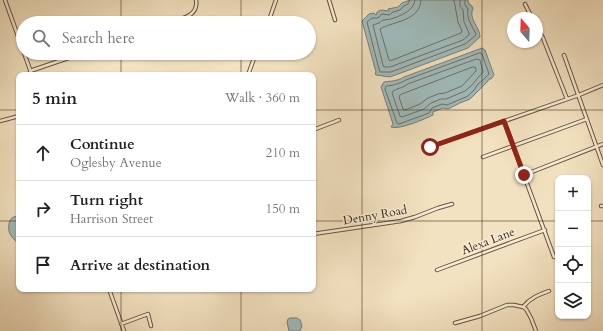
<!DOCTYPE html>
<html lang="en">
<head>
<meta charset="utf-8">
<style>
  :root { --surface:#fff; --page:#f2f2f2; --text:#222; --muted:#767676; --line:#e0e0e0 }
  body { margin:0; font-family:Cardo,serif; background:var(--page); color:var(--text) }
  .controls { position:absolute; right:12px; bottom:12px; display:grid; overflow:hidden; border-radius:8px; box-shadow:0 1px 3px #0004 }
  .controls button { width:36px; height:36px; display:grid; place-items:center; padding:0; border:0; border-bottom:1px solid var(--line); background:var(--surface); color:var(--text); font:20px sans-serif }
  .compass { position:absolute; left:507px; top:12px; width:36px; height:36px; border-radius:50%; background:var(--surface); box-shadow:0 1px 3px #0004; rotate:341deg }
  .stop { position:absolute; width:12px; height:12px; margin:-9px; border:3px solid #8f2418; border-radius:50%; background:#fff }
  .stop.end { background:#8f2418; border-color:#fff; box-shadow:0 1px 4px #0008 }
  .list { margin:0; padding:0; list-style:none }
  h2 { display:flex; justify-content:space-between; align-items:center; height:52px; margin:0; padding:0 16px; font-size:17px }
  h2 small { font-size:13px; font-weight:400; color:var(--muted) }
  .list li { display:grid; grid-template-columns:26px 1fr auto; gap:12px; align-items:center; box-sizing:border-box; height:56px; padding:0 16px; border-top:1px solid var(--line) }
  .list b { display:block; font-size:15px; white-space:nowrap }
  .list p { margin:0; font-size:13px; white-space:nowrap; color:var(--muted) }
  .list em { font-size:13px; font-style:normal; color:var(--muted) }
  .icon { flex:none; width:22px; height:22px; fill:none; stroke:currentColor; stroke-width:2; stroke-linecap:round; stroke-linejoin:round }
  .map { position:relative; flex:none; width:603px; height:331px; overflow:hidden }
  .search { position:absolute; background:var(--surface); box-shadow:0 1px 3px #0004; left:16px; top:16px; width:300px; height:44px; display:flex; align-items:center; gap:10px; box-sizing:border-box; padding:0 14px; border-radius:22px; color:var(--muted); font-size:15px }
  .panel { position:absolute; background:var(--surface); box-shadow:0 1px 3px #0004; left:16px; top:72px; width:300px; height:220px; border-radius:8px }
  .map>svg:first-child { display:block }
  .water { fill:#a0bcbd; stroke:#778078 }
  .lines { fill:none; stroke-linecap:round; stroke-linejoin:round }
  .shore { stroke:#6d7067; stroke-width:1 }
  .minor-casing { stroke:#68543d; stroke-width:4.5 }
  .minor { stroke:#f7ecd7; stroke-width:2.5 }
  .route { stroke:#8f2418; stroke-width:5 }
  .grid { fill:none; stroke:#3a2511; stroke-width:1; stroke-opacity:0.55 }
  .labels { text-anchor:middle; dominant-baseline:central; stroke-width:3; stroke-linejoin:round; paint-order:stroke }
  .street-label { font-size:12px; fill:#3a2511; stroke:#f7ecd7 }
</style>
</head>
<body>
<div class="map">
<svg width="603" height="331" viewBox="0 0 603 331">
  <rect width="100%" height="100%" fill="#f3e2c1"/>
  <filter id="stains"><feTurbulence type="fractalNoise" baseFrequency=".005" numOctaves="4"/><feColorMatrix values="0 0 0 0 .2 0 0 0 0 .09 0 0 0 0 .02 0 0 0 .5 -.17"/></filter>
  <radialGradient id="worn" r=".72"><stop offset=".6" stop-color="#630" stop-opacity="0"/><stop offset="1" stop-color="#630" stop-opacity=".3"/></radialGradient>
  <path class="water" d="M410,0H468L469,4L471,5L473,8C468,19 480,27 480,37L468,48L390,77L376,75L375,74L376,72L362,21L369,14L374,13L376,15L377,13V12L381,10L389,11L388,9L398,7L402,3Z
    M482,48L485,50L494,75L491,79H489L488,81L470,99L460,103L448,109L443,108L433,112V115C425,119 400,130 391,127L393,124L381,87L384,82C391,81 398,81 404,77Z
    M17,211H19V244C17,242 12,238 10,234C8,230 8,221 12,218C13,217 17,216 19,216Z
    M290,318H297L300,320L302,326L300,331H289L287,322L288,319Z"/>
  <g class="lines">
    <path class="shore" d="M410,0L408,4L404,6L400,10L393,12L389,15L382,14L378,18H372L367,22L379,69L380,72H391L465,44L475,36L476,34C472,26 466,18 468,9L465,5V0
      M415,0C414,11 400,16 391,19C389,20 387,19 384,20C382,20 381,22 379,23C377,24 375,24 373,25L383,65L384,67H390L463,40L469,35V33L464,22L463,10L460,6V0
      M421,0C420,21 394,21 380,29L389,60L390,61L461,33L462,31L458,22L454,0
      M480,53L482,54L489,74L483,80L478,84L474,90L468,96L447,105L442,104L432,108L429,113L421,116L399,124L397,123L385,89L386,86C392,86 401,83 406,80Z
      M477,59L480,60L483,72L471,86L465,91L446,99H441L431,103L424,109L402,117L400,116L392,93L393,91C398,88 403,88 408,84Z
      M473,67L476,68V71L462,86L445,93L438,94L428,98L420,104L405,110L403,109L399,97L400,95Z"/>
    <defs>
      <path id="minor" d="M5,0L23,50
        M329,0L335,20
        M525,4L532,18
        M169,23C181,19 199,16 196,0
        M268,23L276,0
        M537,28L543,38L567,99
        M24,53L32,75
        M564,55L603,165
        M30,71L83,53
        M248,75L256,53
        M0,121L19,116
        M504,121L554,257
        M313,130L339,120
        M430,147L579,95L603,85
        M483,157L587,119
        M524,175L603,144
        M601,206H603
        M313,234L401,221L415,217L438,208L452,204
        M437,270L545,230
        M109,289L124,331
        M523,307C530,298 538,295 549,291
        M455,323L480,316L507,305H514L523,307L526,309L531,318L536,331
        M121,324L148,314L151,326"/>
    </defs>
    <use href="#minor" class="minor-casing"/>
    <use href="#minor" class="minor"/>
  </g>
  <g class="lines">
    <path class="route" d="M430,147L504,121L524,175"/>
  </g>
  <path class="grid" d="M121,0V23M241,0V23M362,0V331M482,0V331M121,53V75M241,53V75M0,110H19M313,110H603M0,221H19M313,221H558M588,221H603M121,289V331M241,289V331"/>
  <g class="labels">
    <g class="street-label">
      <text transform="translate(375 215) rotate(-10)">Denny Road</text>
      <text transform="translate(488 241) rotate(-21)">Alexa Lane</text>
    </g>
  </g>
  <rect width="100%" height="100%" filter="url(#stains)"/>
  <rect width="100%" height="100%" fill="url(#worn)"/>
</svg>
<div class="controls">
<button>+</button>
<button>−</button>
<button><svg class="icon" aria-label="locate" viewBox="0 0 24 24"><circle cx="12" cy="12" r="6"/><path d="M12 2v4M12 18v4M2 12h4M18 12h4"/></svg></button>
<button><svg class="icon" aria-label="layers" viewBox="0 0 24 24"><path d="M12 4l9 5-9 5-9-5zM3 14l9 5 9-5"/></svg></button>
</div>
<svg class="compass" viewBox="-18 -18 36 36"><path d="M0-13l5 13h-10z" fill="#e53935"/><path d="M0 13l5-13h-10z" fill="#767676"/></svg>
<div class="stop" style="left:430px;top:147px"></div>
<div class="stop end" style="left:524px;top:175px"></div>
<div class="search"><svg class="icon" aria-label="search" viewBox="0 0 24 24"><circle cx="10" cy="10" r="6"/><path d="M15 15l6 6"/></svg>Search here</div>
<section class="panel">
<h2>5 min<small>Walk · 360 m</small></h2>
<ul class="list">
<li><svg class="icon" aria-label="ahead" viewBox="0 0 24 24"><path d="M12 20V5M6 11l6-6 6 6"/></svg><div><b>Continue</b><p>Oglesby Avenue</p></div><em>210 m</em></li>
<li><svg class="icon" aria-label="right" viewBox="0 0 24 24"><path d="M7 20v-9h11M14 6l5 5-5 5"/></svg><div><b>Turn right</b><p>Harrison Street</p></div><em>150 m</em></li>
<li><svg class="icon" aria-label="arrive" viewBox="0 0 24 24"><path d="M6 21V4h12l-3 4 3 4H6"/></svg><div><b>Arrive at destination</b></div></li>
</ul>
</section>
</div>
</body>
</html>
